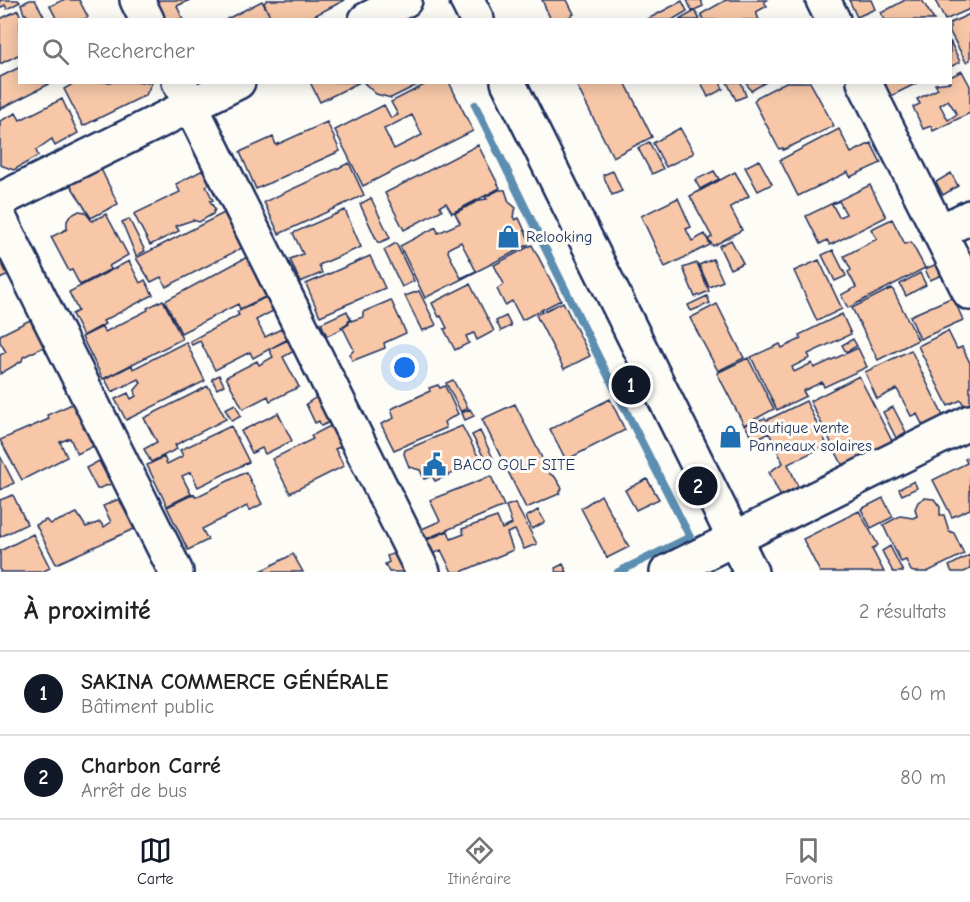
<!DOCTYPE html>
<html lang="fr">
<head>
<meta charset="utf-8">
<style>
  :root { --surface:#fff; --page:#f2f2f2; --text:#222; --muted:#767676; --line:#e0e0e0; --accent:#111827 }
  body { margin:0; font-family:"Comic Neue",sans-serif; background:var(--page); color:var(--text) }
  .you { position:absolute; left:405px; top:368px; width:21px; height:21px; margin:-15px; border:4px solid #fff; border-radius:50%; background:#1a73e8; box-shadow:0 0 0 9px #1a73e833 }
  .badge { display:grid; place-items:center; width:39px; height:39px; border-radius:50%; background:var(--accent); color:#fff; font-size:20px; font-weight:700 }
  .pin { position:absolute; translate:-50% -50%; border:3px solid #fff; box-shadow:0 2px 6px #0006 }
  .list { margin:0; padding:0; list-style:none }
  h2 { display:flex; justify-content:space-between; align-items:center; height:78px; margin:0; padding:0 24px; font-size:26px }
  h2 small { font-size:20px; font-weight:400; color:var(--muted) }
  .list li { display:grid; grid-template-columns:39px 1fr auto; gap:18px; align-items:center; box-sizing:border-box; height:84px; padding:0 24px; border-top:2px solid var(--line) }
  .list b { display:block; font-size:22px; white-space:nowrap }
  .list p { margin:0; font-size:20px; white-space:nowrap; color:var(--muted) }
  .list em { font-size:20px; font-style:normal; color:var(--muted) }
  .icon { flex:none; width:33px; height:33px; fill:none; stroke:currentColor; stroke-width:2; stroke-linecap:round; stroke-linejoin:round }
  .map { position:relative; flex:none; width:970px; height:572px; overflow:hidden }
  .search { position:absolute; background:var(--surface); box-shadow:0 3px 15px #0003; left:18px; right:18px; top:18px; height:66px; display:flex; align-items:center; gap:15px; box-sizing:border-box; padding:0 21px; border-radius:0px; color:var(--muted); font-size:22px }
  .sheet { height:246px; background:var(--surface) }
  nav { display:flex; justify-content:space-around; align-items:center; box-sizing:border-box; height:84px; border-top:2px solid var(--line); background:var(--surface); font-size:16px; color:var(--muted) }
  nav a { display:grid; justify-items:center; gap:3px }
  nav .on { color:var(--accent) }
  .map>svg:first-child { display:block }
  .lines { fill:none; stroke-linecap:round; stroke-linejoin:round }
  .stream { stroke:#5c8eb1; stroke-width:8 }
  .building { fill:#f7c7a7; stroke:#1b2f5e; stroke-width:1.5; fill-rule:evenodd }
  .minor-casing { stroke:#1b2f5e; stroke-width:38 }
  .major-casing { stroke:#1b2f5e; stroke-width:38 }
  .minor { stroke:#fdfcf7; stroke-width:33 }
  .major { stroke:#fdfcf7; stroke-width:33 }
  .labels { text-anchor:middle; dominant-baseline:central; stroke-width:6; stroke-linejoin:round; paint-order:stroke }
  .poi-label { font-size:16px; fill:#1b2f5e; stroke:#fdfcf7; text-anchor:start }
</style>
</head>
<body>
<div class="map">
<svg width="970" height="572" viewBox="0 0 970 572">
  <rect width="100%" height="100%" fill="#fdfcf7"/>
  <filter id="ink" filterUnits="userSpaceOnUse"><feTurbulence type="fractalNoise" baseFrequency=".0167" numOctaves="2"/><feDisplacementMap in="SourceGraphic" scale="12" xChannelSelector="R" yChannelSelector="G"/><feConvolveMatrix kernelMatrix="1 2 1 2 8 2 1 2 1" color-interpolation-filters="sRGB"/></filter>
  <g filter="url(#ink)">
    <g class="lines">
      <path class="stream" d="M475,105L599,358L690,537L618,572"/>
    </g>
    <path class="building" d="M0,0H18L20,2L7,9L5,5L0,8Z
      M30,0H35L46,20H30L26,14H24L21,4Z
      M63,0H79L88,17L83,20H57L50,6Z
      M150,0H190L177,6L183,20H160Z
      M267,0H345L306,20H272L264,3Z
      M542,0H567L574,14L564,20H551Z
      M687,0H701L703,6L692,11Z
      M726,0H767L764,2L767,6L756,12L759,20H703L701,14Z
      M849,0H871L875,9L857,17Z
      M905,0H922L934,20H885L881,13Z
      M935,0H970V9L945,20Z
      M262,1L272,20H225Z
      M682,1L687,11L672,20H646Z
      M18,10L22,20H20V54L0,64V19Z
      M695,11L700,20H679Z
      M970,14V60L966,62L950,32V23Z
      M950,41L960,62L950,67Z
      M20,67V82L51,83L0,109V77Z
      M962,71L970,86V113L933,131L931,126L923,129L913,107L920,104L917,99L938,89L935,84L950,82V77ZM948,100L957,114L948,120L940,105Z
      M76,82H152L146,95L83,126L64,89Z
      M310,82H360L320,102Z
      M363,82H423L391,98L376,94Z
      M430,82H449L473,131L363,186L335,130L384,105L391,118L398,115L391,102ZM412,115L422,135L394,149L384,129Z
      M575,82H625L652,137L613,157Z
      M701,82H720L723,89L708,97Z
      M727,82H741L746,96L736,100Z
      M746,82H766L751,91Z
      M786,82H810L834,126L783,150V148L779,149L754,101L757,97Z
      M882,82H919L889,97Z
      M62,99L78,133L55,146L52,139L36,150L38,156L14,170L0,165V121L16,113L20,120Z
      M327,122L340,151L256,189L240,152L273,137L276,145Z
      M680,128L694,153L666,167L653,143Z
      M839,129L851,153L871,143L881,163L850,177L848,172L798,196L780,160Z
      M649,142L663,169L652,174L638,148Z
      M478,145L500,188L452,213L446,203L440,206L442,210L404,230L385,193Z
      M759,160L772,184L758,191L745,167Z
      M349,163L364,195L279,234L264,202Z
      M99,165L118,204L91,218L68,181Z
      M203,170L210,184L206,186L213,200L210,201L215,209L213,214L199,222L193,220L181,224L176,226L179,231L150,245L134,214L180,192L176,184Z
      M613,171L622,191L612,195L603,175Z
      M714,171L719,179L700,189L695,180Z
      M735,172L749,196L730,207L742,230L713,246L708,239L712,237L690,196Z
      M951,173L958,186L943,195L936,182Z
      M870,185L886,217L830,245L827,240L820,244L806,216ZM839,201L846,214L839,217L832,204Z
      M499,190H505L509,202L516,208L513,217L515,220L519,218L530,242L528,245L425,298L400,246L436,227L438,233L460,223L455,213L480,200L487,199L485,197ZM461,242L476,271L461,278L448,252L449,248Z
      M371,198L390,238L378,243L360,204Z
      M678,198L691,227L686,229L692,241L705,234L710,245L665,267L641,216Z
      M345,210L361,247L319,265L322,273L300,282L290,259L303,254L293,233Z
      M79,211L85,212L92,221L106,214L128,255L109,266L111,269L80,285L72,270L69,271L51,237L67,229V221L70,216Z
      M224,213L242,248L166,287L161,277L151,282L136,258Z
      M129,219L145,251L136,256L122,222Z
      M892,219L905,244L911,242L925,268L848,308L841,295L856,287L848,272L851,270L844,256L877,239L871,229Z
      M731,240L743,263L730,269L719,246Z
      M0,241L14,272L0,279Z
      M396,243L414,281L402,287L384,250Z
      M532,245L561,300L522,320L512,301L505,305L497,289L504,284L494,265Z
      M833,250L846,276L835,281L822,255Z
      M370,256L385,288L320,316L306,284Z
      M247,257L267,296L240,309L238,304L181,333L165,301Z
      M713,259L723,281L709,287L699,265Z
      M819,260L842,309L817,321L794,271Z
      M129,261L140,283L145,280L153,295L103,321L105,324L83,336L72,314L78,311L69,292Z
      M697,263L709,291L695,297L683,268Z
      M937,264L942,275L930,280L925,269Z
      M920,273L926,285L906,296L900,284Z
      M470,284L494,331L477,340L474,333L466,336L469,343L455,350L444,329L447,328L441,316L439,317L432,303Z
      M892,288L918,340L878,360L852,308Z
      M419,291L436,325L422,331L405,296Z
      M707,296L710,303L691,311L688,305Z
      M266,297L273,311L256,320L265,337L283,328L288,339L253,358L250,352L215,370L200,341L192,345L190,341L239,315L237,312Z
      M953,297L963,320L920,339L910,316Z
      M163,300L182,339L103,379L82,337L102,327L105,332L148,310L147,308Z
      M391,300L406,333L384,343L385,348L352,361L350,354L354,350L343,328L349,324L348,322L363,317V312Z
      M563,302L590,356L564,369L536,315Z
      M717,304L744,358L718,371L690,318Z
      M347,311L351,320L348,321V323L341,327L342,329L327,336L321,323Z
      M842,314L851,334L808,354L810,358L792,367L794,372L812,363L814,368L858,348L867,367L824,387L822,382L803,391L806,396L777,410L751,357L780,344L782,348L801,339L799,335Z
      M506,316L511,326L501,331L496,321Z
      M30,320L44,347L23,357L22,361L0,374V355L6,352L0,342V335Z
      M948,331L957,349L962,347L970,363V403L964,406L961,400L948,406L918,346Z
      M853,339L857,346L846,352L842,345Z
      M288,340L294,351L283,357L299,387L270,401L268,396L243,409L226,377L257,361L259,365L273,357L269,349Z
      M186,342L205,381L126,420L115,399L128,393L131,399L136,396L135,390L141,383L139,379L112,392L105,379L132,365L133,369Z
      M911,350L943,416L923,426L917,414L911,416L897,389L877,399L865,372Z
      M748,358L774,409L744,425L717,373Z
      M219,375L224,385L217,389L212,379Z
      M859,376L893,443L844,468L810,401Z
      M453,380L468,408L461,412L446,383Z
      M438,385L440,388L445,386L458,414L444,422L446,428L394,450L381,424L394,418L391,409L430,391L429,388Z
      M208,386L226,419L175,445L177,449L151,462L144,449L157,442L144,418Z
      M318,396L330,422L321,426L319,421L315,423L306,404Z
      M610,399L625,430L566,460L550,429Z
      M79,401L100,443L77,454L70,438L60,442L67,457L22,480L0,440L49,419L47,415Z
      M806,401L827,445L788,464L800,491L785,498L781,497L769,472L783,463L769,433L753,440L745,425L765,418L767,420Z
      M235,404L241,416L232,421L225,409Z
      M515,404L550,474L555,477L562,488L559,494L526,508L482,419Z
      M893,407L906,432L896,438L883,412Z
      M470,409L474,416L465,420L462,413Z
      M278,413L292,441L265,454L262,448L252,453L241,431Z
      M334,424L345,445L335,449L344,466L290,493L272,459L313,439L311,436Z
      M231,426L249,462L198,487L191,472L182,476L191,494L167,506L147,465L164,457L167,464L183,456L180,450Z
      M462,426L479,458L476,459V463L468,466L466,463L457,467L458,471L435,481L432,476L424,479L420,470L409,467L404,454L405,450Z
      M480,431L493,458L486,461L472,435Z
      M0,456L14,483L0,490Z
      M970,456V509L952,517L933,480L967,463L965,459Z
      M99,461L111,484L97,489L86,468Z
      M246,472L262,504L249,511L247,506L202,529L208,540L188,550L167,507L194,494L196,497Z
      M491,476L504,506L423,540L417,531L440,521L430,500Z
      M647,479L659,499L636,510L625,490Z
      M914,481L917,488L902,495L899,489Z
      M13,495L27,524L0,537V500Z
      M601,495L629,547L607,558L581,508Z
      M883,498L893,517L871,528L861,509Z
      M924,498L934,499L940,507V515H944L949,531L954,533L964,554L927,572H914L911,571L906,560L901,562L883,525L900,516L913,518L917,516L915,509L918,502Z
      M119,499L134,529L56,564L36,525L46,520L50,524L77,513L86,527L100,522L104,527L111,522L103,506Z
      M515,503L537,544L524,549L515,530L507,533L513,550L461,572H452L441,550L429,556L422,542L448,531L451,539L464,534L462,529L497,517L502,529L512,524L506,506Z
      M538,510L545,522L532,529L526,517Z
      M859,511L878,545L872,549L884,572H820L803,539Z
      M33,534L50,568L42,572H0V551Z
      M890,546L903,572H893L882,551Z
      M395,553L403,572H389L385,564L389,562L387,556Z
      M293,554L303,572H259Z
      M970,555V569L964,572H952L949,566Z
      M563,564L567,572H557L555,568Z"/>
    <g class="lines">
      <defs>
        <path id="minor" d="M137,0L147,20
          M823,0L833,20
          M366,20L405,0
          M179,82L423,572
          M864,82L970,293
          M0,200L238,82
          M0,219L176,572
          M939,232L970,217
          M667,572L970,422"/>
        <path id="major" d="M467,0L477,20
          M508,82L751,572"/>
      </defs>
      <use href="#minor" class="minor-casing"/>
      <use href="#major" class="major-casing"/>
      <use href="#minor" class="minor"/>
      <use href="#major" class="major"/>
    </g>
  </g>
  <defs>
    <symbol id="shop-bare" viewBox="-9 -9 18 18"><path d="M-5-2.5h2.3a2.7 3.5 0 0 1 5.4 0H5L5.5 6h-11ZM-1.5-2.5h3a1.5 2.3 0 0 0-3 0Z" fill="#1f6fb2" stroke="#fdfcf7" stroke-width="2.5" paint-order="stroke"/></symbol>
    <symbol id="civic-bare" viewBox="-9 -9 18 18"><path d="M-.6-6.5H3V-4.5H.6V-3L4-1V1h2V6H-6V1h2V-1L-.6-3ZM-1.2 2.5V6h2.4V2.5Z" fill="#1f6fb2" stroke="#fdfcf7" stroke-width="2.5" paint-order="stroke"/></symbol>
  </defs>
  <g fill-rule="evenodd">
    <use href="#shop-bare" x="492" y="220" width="33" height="33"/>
    <use href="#shop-bare" x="714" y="420" width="33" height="33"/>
    <use href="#civic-bare" x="418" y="448" width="33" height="33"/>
  </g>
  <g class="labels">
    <g class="poi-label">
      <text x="526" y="237">Relooking</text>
      <text x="749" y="428">Boutique vente<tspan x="749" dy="18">Panneaux solaires</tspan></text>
      <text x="453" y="465">BACO GOLF SITE</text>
    </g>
  </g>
</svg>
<div class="you"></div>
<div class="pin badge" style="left:631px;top:385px">1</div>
<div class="pin badge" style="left:698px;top:486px">2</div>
<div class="search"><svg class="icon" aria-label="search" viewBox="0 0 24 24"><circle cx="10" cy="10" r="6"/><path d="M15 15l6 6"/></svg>Rechercher</div>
</div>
<section class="sheet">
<h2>À proximité<small>2 résultats</small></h2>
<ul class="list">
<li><span class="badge">1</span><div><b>SAKINA COMMERCE GÉNÉRALE</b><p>Bâtiment public</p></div><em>60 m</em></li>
<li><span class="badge">2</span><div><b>Charbon Carré</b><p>Arrêt de bus</p></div><em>80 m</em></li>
</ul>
</section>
<nav>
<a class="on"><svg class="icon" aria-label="map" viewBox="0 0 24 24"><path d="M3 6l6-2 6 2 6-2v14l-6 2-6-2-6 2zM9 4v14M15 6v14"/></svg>Carte</a>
<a><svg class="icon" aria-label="directions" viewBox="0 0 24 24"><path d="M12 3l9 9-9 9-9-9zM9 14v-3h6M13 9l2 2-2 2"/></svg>Itinéraire</a>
<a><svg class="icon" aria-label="saved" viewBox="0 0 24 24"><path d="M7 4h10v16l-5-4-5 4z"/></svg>Favoris</a>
</nav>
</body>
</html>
